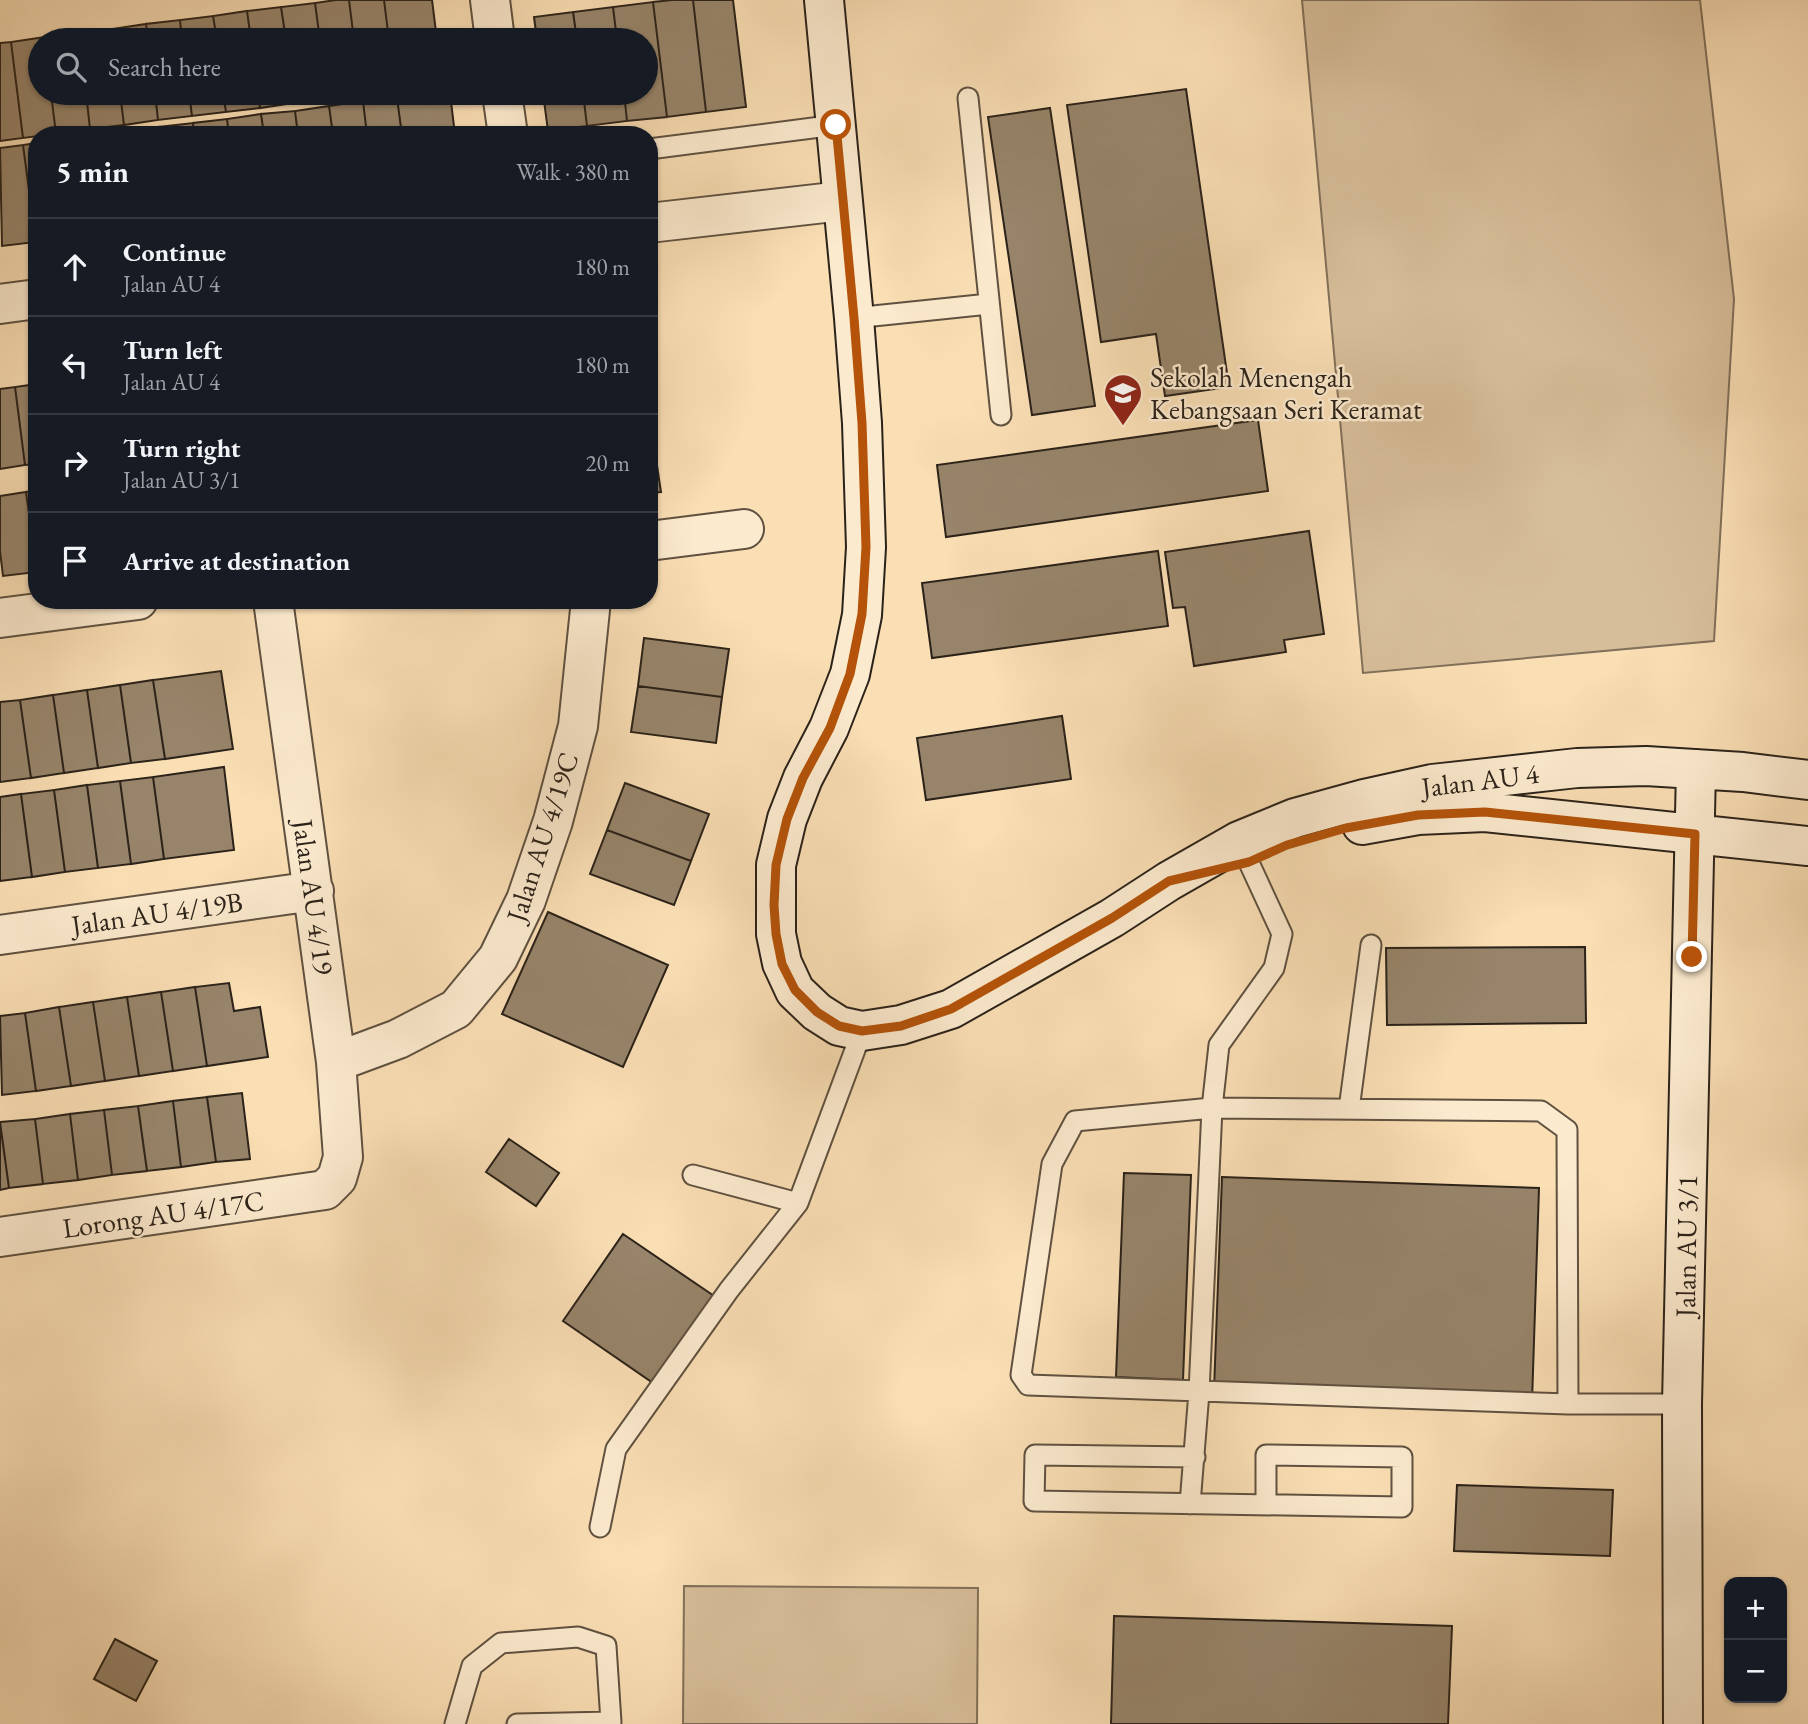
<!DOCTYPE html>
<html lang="en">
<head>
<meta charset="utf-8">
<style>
  :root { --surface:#171b24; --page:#242831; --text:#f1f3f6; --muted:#9ea1a6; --line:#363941 }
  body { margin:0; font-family:"EB Garamond",serif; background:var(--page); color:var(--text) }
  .controls { position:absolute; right:21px; bottom:21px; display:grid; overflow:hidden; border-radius:14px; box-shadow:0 2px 5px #0004 }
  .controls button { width:63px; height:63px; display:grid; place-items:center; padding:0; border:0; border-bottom:2px solid var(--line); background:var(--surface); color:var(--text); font:35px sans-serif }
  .stop { position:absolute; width:21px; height:21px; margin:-16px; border:5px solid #b45309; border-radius:50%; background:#fff }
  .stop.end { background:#b45309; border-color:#fff; box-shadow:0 2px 7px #0008 }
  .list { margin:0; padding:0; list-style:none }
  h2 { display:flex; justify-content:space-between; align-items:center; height:91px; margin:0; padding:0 28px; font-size:30px }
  h2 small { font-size:23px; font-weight:400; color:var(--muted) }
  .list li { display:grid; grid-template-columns:46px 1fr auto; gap:21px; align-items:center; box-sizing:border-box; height:98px; padding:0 28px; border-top:2px solid var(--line) }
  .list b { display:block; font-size:26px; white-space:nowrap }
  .list p { margin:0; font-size:23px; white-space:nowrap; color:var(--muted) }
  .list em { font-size:23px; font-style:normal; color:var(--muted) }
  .icon { flex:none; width:38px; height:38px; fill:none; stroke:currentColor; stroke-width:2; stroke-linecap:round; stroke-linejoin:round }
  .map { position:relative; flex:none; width:1808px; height:1724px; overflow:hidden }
  .search { position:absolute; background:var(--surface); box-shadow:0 2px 5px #0004; left:28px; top:28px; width:630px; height:77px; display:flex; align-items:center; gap:18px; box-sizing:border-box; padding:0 24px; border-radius:38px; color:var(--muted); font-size:26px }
  .panel { position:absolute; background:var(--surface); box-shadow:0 2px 5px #0004; left:28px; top:126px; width:630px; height:483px; border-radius:28px }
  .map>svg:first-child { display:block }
  .green { fill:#d7be9a; stroke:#81705a; stroke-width:2 }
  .building { fill:#97846a; stroke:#2b2219; stroke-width:2 }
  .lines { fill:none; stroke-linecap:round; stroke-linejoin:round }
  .lane-casing { stroke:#5f5140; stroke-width:23 }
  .street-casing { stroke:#5f5140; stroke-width:42 }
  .secondary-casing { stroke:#2b2219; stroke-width:42 }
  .lane { stroke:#fceace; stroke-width:19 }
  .street { stroke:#fceace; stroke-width:38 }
  .secondary { stroke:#fceace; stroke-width:38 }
  .route { stroke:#b45309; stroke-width:9 }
  .labels { text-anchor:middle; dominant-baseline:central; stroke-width:5; stroke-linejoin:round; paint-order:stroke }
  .poi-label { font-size:28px; fill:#2b2219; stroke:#fceace; text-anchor:start }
  .street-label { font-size:28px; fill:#2b2219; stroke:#fceace }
</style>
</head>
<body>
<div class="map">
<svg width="1808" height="1724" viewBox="0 0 1808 1724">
  <rect width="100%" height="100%" fill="#fadeb4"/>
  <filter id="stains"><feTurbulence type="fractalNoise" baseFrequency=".00286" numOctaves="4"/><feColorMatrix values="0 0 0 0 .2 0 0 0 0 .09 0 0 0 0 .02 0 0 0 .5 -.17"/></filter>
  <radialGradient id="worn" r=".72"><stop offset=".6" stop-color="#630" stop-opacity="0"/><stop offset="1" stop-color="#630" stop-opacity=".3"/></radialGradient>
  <path class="green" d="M1302,0H1700L1734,299L1714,641L1363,673Z
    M684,1586L978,1588L977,1724H683Z"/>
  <path class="building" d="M336,0H349L354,40H320L315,3Z
    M349,0H384L389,40H354Z
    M384,0H432L437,40H389Z
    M672,0H693L706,112L667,117L653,2Z
    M693,0H733L746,107L706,112Z
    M653,2L667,117L627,121L624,93H646V40H617L613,7Z
    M315,3L320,40H286L281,7Z
    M281,7L286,40H251L247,11Z
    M613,7L617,40H577L573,12Z
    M247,11L251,40H217L213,16Z
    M573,12L577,40H537L534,17Z
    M213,16L217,40H182L180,20Z
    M180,20L182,40H148L146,24Z
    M146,24L148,40H114L112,29Z
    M112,29L114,40H79L78,33Z
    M78,33L79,40H45V37Z
    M45,37V40H40V93H51L56,134L23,138L11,42Z
    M11,42L23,138L0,141V43Z
    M1186,89L1229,387L1165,396L1156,334L1101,342L1067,105Z
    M51,93H86L90,129L56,134Z
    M86,93H120L124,125L90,129Z
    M120,93H155L158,120L124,125Z
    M155,93H189L192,116L158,120Z
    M189,93H223L226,112L192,116Z
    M223,93H258L260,108L226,112Z
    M258,93H293L294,103L260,108Z
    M293,93H327V99L294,103Z
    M327,93H361V94L327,99Z
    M434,93H450L455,135H402L397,98Z
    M543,93H583L587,126L548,131Z
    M583,93H624L627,121L587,126Z
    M397,98L402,135H367L363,101Z
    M363,101L367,135H333L329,106Z
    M329,106L333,135H298L295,111Z
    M1050,108L1095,406L1032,415L988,117Z
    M295,111L298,135H264L261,114Z
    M261,114L264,135H229L227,119Z
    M227,119L229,135H194L193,123Z
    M193,123L194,135H160L159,127Z
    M159,127L160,135H125V132Z
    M37,143V242H36L23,145Z
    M23,145L36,242L2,246L0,148Z
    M37,384V464L25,465L15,387Z
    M15,387L25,465L0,469V389Z
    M649,412L661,492L649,493Z
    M1258,420L1268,491L946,537L937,465Z
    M37,491V572L26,492Z
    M26,492L37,572L3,576L0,551V496Z
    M1309,531L1324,634L1284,640L1286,652L1194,666L1185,607L1173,608L1165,552Z
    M1158,551L1168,626L932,658L922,583Z
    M644,638L729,649L722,697L638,686Z
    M221,671L233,749L165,759L153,680Z
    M153,680L165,759L131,763L120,685Z
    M120,685L131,763L98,768L87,690Z
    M638,686L722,697L716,743L631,732Z
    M87,690L98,768L64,773L53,695Z
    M53,695L64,773L31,778L20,700Z
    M20,700L31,778L0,782V702Z
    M1062,716L1071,779L926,800L917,738Z
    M224,767L234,850L164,859L153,777Z
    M153,777L164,859L131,864L120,781Z
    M120,781L131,864L98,868L87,785Z
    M625,783L709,814L691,861L607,830Z
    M87,785L98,868L65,872L54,790Z
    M54,790L65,872L32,877L21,794Z
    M21,794L32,877L0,881V797Z
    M607,830L691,861L674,905L590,874Z
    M548,912L668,965L623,1067L502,1014Z
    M1585,947L1586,1023L1387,1025L1386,948Z
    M229,983L234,1011L260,1007L268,1057L207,1066L195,987Z
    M195,987L207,1066L173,1071L161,992Z
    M161,992L173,1071L139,1076L127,997Z
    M127,997L139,1076L105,1081L93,1002Z
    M93,1002L105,1081L71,1086L59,1007Z
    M59,1007L71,1086L36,1091L25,1013Z
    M25,1013L36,1091L2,1095L0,1016Z
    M242,1093L250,1159L216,1162L207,1097Z
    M207,1097L216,1162L181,1167L173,1101Z
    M173,1101L181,1167L147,1171L138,1106Z
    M138,1106L147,1171L112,1175L104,1110Z
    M104,1110L112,1175L78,1180L70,1114Z
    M70,1114L78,1180L43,1184L35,1119Z
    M35,1119L43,1184L9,1188L0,1122Z
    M0,1123L9,1188L0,1190Z
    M509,1139L559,1173L536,1206L486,1172Z
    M1124,1173L1191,1175L1183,1380L1116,1377Z
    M1222,1177L1539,1188L1532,1402L1214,1390Z
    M623,1234L717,1298L656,1385L563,1321Z
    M1457,1485L1613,1490L1610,1556L1454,1551Z
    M1114,1616L1452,1626L1448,1724H1111Z
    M115,1639L157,1661L136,1701L94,1679Z"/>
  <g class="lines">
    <defs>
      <path id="lane" d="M968,98L1001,415
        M649,149L836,125
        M854,318L989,304
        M1239,841L1282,934L1274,968L1219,1045L1212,1108L1075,1121L1052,1164L1021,1375L1028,1385L1568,1404H1682
        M1349,1109L1371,945
        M693,1175L798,1203
        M1195,1457L1035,1455L1034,1501L1402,1507V1457L1266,1455V1505
        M1190,1504L1199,1392L1212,1108L1541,1111L1567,1130L1568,1404
        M600,1527L616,1449L729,1290L798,1203L862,1031
        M455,1724L472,1666L501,1643L578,1637L606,1646L611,1722L517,1724"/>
      <path id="street" d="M490,0L495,40
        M502,93L508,135
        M649,223L842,201
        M0,304L37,299
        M649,541L744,529
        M0,618L138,600
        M0,935L314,891
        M336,1062L398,1039L456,1009L498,958L526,900L553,821L578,726L591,600
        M0,1237L325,1190L337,1178L343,1157L336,1062L273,600"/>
      <path id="secondary" d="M824,0L854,318L862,423L866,547L862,615L850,674L829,728L803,778L787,819L776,865V934L782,963L795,991L817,1012L839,1026L862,1031L901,1025L951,1009L1112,918L1169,881L1239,841L1295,818L1364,799L1432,784L1577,768L1646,766L1743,772L1808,780
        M1362,825L1418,815L1485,812L1808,846
        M1683,1724L1682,1404L1696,769"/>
    </defs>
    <use href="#lane" class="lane-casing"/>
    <use href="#street" class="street-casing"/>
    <use href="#secondary" class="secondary-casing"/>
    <use href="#lane" class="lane"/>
    <use href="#street" class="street"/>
    <use href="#secondary" class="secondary"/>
  </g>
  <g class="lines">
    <path class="route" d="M836,125L854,318L862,423L866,547L862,614L850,674L830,728L803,778L787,819L776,865L774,905L776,934L782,964L795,990L817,1012L839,1026L862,1031L901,1026L951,1009L1112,918L1169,881L1249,862L1287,845L1346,828L1418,815L1485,812L1695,834L1692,957"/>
  </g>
  <defs>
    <symbol id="school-pin" viewBox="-11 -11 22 30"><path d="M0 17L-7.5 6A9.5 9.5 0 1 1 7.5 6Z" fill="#8f2418" stroke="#fceace"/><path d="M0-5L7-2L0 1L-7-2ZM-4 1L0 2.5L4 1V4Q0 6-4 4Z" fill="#fff"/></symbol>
  </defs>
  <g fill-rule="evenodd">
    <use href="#school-pin" x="1101" y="371" width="44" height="60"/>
  </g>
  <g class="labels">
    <g class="poi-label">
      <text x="1150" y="377">Sekolah Menengah<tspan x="1150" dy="32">Kebangsaan Seri Keramat</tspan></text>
    </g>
    <g class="street-label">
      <text transform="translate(1480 780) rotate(-7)">Jalan AU 4</text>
      <text transform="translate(542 837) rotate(-72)">Jalan AU 4/19C</text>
      <text transform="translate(314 897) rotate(82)">Jalan AU 4/19</text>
      <text transform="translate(157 913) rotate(-8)">Jalan AU 4/19B</text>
      <text transform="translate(163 1214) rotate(-8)">Lorong AU 4/17C</text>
      <text transform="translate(1686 1246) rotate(-89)">Jalan AU 3/1</text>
    </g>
  </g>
  <rect width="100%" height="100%" filter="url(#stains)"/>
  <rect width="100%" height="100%" fill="url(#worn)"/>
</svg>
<div class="controls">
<button>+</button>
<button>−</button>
</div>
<div class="stop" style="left:836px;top:125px"></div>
<div class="stop end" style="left:1692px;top:957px"></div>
<div class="search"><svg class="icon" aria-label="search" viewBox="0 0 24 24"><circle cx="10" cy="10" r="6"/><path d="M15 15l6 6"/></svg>Search here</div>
<section class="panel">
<h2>5 min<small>Walk · 380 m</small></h2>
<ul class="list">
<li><svg class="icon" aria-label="ahead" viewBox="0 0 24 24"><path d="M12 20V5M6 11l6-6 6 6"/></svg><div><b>Continue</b><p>Jalan AU 4</p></div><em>180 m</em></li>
<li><svg class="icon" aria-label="left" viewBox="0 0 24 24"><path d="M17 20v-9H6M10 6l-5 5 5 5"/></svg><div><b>Turn left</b><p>Jalan AU 4</p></div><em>180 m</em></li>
<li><svg class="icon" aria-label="right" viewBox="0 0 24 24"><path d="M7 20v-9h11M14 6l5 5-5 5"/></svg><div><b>Turn right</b><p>Jalan AU 3/1</p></div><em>20 m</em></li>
<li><svg class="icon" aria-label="arrive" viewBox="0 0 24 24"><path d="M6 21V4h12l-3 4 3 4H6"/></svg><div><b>Arrive at destination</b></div></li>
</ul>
</section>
</div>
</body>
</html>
